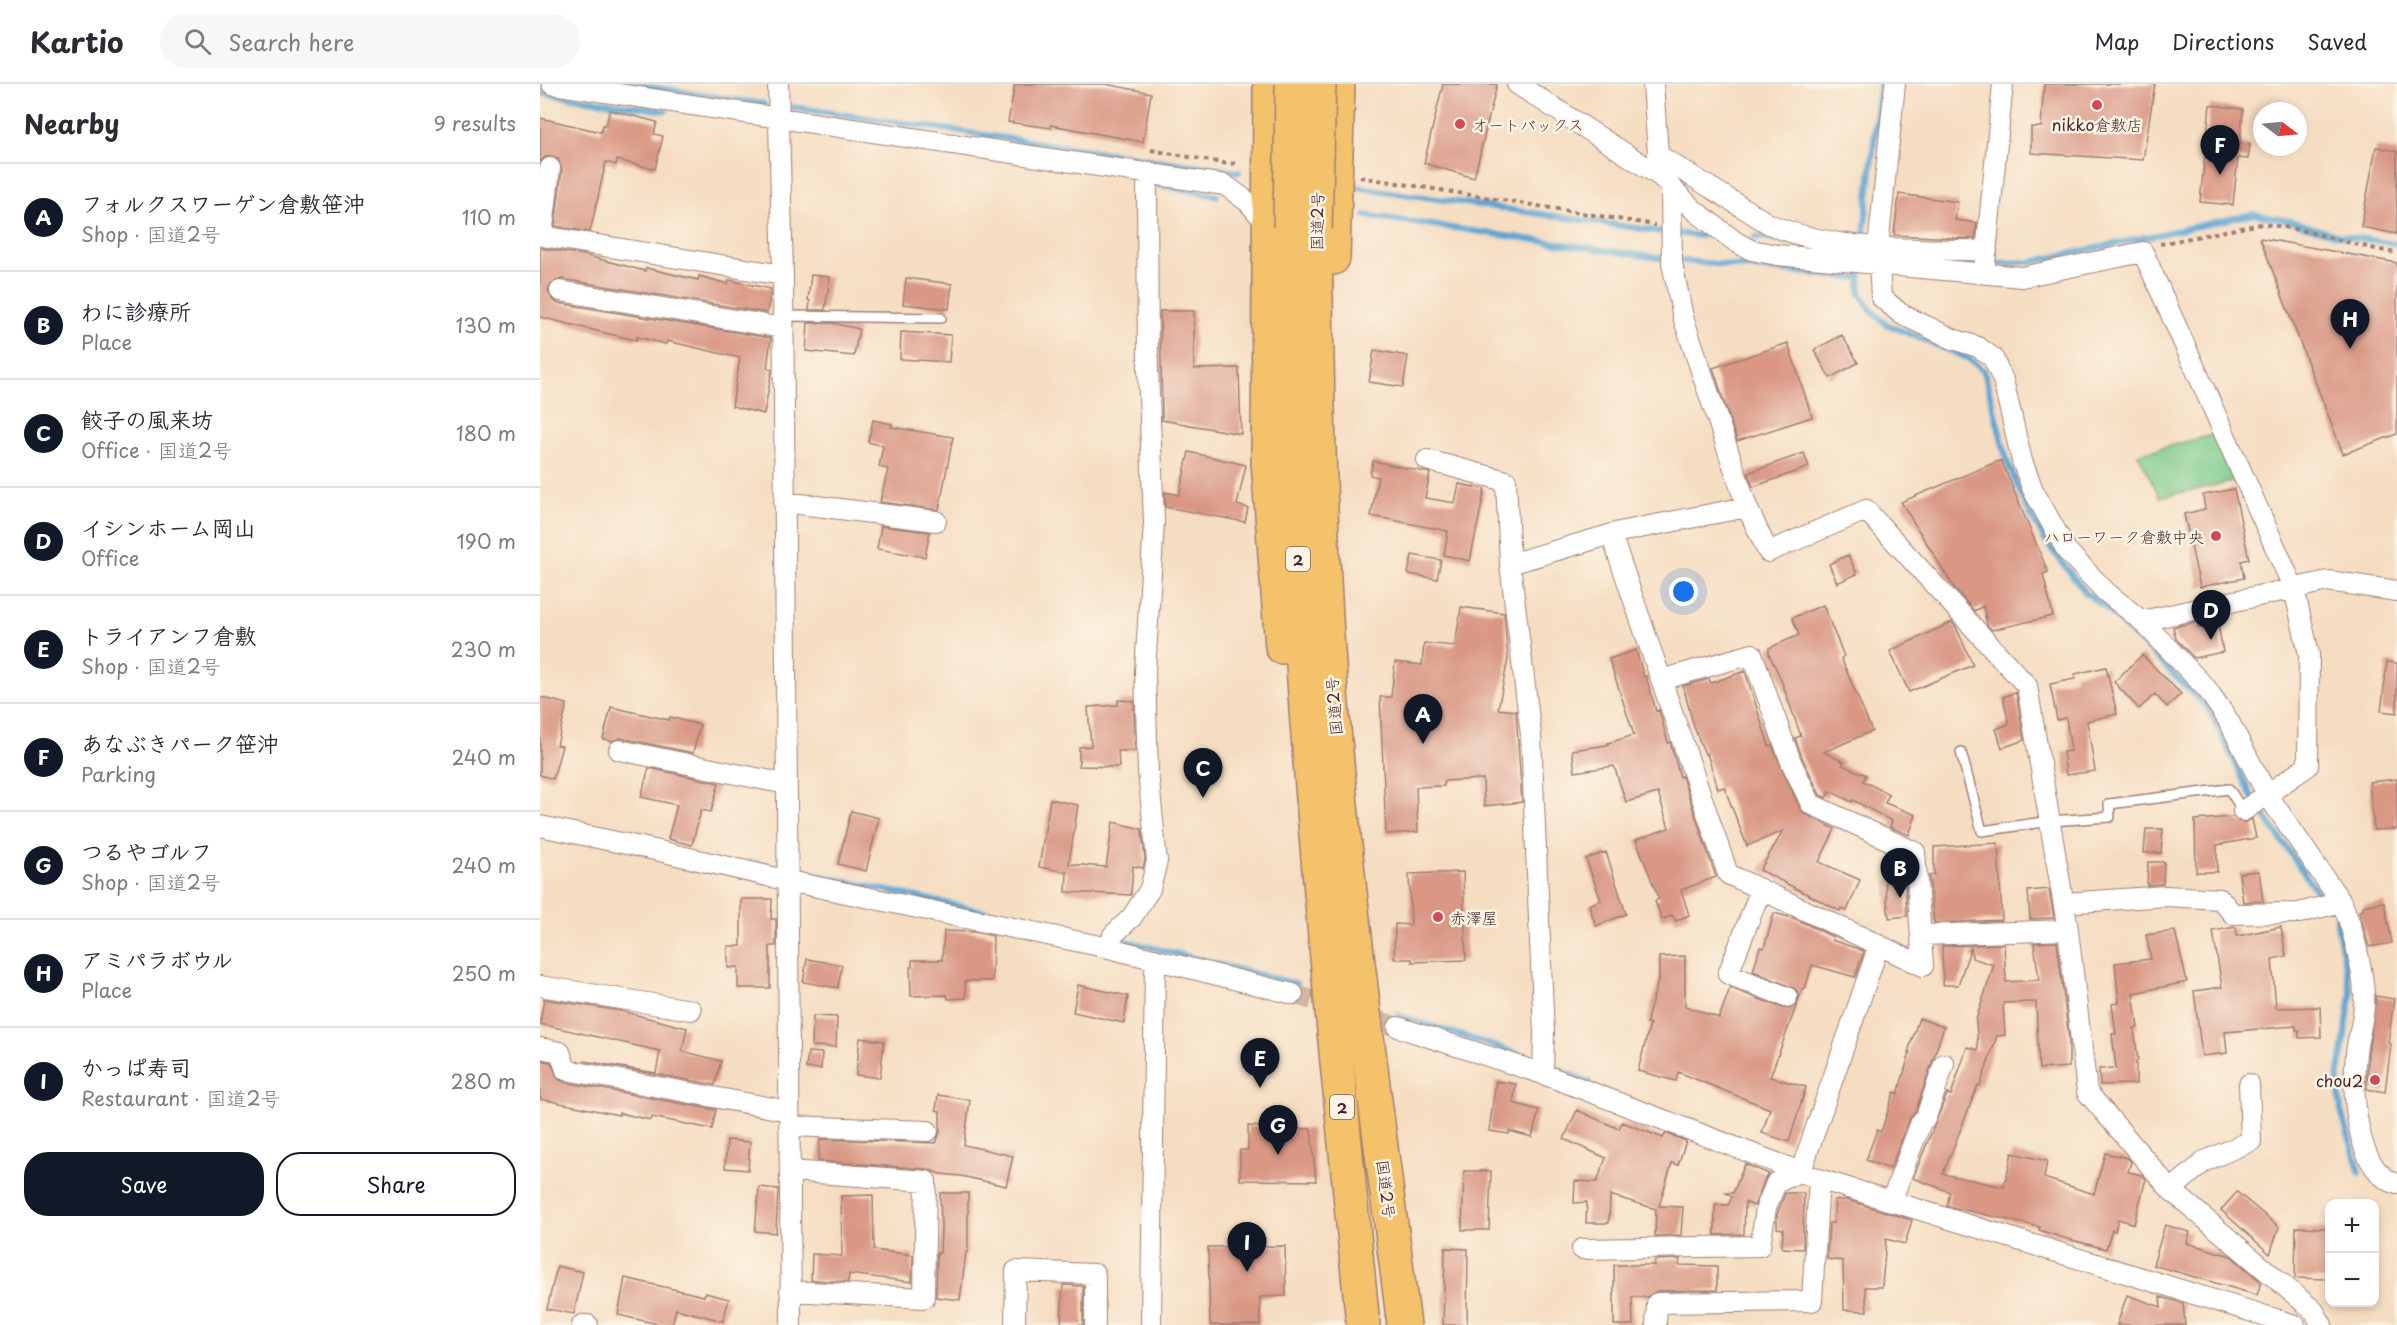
<!DOCTYPE html>
<html lang="en">
<head>
<meta charset="utf-8">
<style>
  :root { --surface:#fff; --page:#f7f7f7; --text:#2b2b33; --muted:#7c7c81; --line:#e1e1e2; --accent:#111827 }
  body { margin:0; font-family:"Playpen Sans","Klee One",sans-serif; background:var(--page); color:var(--text) }
  .controls { position:absolute; right:18px; bottom:18px; display:grid; overflow:hidden; border-radius:12px; box-shadow:0 3px 9px #0003 }
  .controls button { width:54px; height:54px; display:grid; place-items:center; padding:0; border:0; border-bottom:2px solid var(--line); background:var(--surface); color:var(--text); font:30px sans-serif }
  .compass { position:absolute; left:1713px; top:18px; width:54px; height:54px; border-radius:50%; background:var(--surface); box-shadow:0 3px 9px #0003; rotate:106deg }
  .you { position:absolute; left:1144px; top:508px; width:21px; height:21px; margin:-15px; border:4px solid #fff; border-radius:50%; background:#1a73e8; box-shadow:0 0 0 9px #1a73e833 }
  .badge { display:grid; place-items:center; width:39px; height:39px; border-radius:50%; background:var(--accent); color:#fff; font-size:20px; font-weight:700 }
  .pin { position:absolute; translate:-50% -50px; filter:drop-shadow(0 2px 3px #0008) }
  .pin::after { content:''; position:absolute; top:32px; width:21px; height:18px; background:inherit; clip-path:polygon(0 0,100% 0,50% 100%) }
  .list { margin:0; padding:0; list-style:none }
  h2 { display:flex; justify-content:space-between; align-items:center; height:78px; margin:0; padding:0 24px; font-size:26px }
  h2 small { font-size:20px; font-weight:400; color:var(--muted) }
  .list li { display:grid; grid-template-columns:39px 1fr auto; gap:18px; align-items:center; box-sizing:border-box; height:108px; padding:0 24px; border-top:2px solid var(--line) }
  .list b { display:block; font-size:22px; white-space:nowrap }
  .list p { margin:0; font-size:20px; white-space:nowrap; color:var(--muted) }
  .list em { font-size:20px; font-style:normal; color:var(--muted) }
  .actions { display:flex; gap:12px; padding:18px 24px }
  .actions a { flex:1; padding:14px 0; border:2px solid var(--accent); border-radius:24px; text-align:center; font-size:21px; color:var(--accent) }
  .actions .main { background:var(--accent); color:#fff }
  .icon { flex:none; width:33px; height:33px; fill:none; stroke:currentColor; stroke-width:2; stroke-linecap:round; stroke-linejoin:round }
  .map { position:relative; flex:none; width:1857px; height:1241px; overflow:hidden }
  header { display:flex; align-items:center; gap:36px; box-sizing:border-box; height:84px; padding:0 30px; background:var(--surface); border-bottom:2px solid var(--line) }
  header strong { font-size:28px }
  nav { display:flex; gap:33px; margin-inline-start:auto; font-size:21px }
  .search { width:420px; height:54px; background:var(--page); display:flex; align-items:center; gap:15px; box-sizing:border-box; padding:0 21px; border-radius:33px; color:var(--muted); font-size:22px }
  main { display:flex }
  aside { flex:1; background:var(--surface) }
  .map>svg:first-child { display:block }
  .green { fill:#79ca8b; stroke:#62745b; stroke-width:1.5 }
  .lines { fill:none; stroke-linecap:round; stroke-linejoin:round }
  .stream { stroke:#5ba6d3; stroke-width:6 }
  .building { fill:#d99784 }
  .street-tunnel { stroke:#d3b7a3; stroke-width:20; stroke-dasharray:20 10; stroke-linecap:butt }
  .lane-casing { stroke:#a07e76; stroke-width:12 }
  .street-casing { stroke:#a07e76; stroke-width:22 }
  .highway-casing { stroke:#a07e76; stroke-width:36 }
  .path { stroke:#a07e76; stroke-width:4; stroke-dasharray:4.5 4.5; stroke-linecap:butt }
  .lane { stroke:#fff; stroke-width:9 }
  .street { stroke:#fff; stroke-width:20 }
  .highway { stroke:#f3c26a; stroke-width:33 }
  .highway-bridge-casing { stroke:#a07e76; stroke-width:36; stroke-linecap:butt }
  .highway-bridge { stroke:#f3c26a; stroke-width:33 }
  .poi-dot { fill:#d1495b; stroke:#fcf5e5; stroke-width:2 }
  .labels { text-anchor:middle; dominant-baseline:central; stroke-width:5; stroke-linejoin:round; paint-order:stroke }
  .shield { fill:#fcf5e5; stroke:#7f5f63; stroke-width:1.5 }
  .shield-label { font-size:15px; font-weight:bold; fill:#4a1f2b }
  .poi-label { font-size:16px; fill:#4a1f2b; stroke:#fcf5e5; text-anchor:start }
  .street-label { font-size:16px; fill:#4a1f2b; stroke:#fcf5e5 }
</style>
</head>
<body>
<header>
<strong>Kartio</strong>
<div class="search"><svg class="icon" aria-label="search" viewBox="0 0 24 24"><circle cx="10" cy="10" r="6"/><path d="M15 15l6 6"/></svg>Search here</div>
<nav><a>Map</a><a>Directions</a><a>Saved</a></nav>
</header>
<main>
<aside>
<h2>Nearby<small>9 results</small></h2>
<ul class="list">
<li><span class="badge">A</span><div><b>フォルクスワーゲン倉敷笹沖</b><p>Shop · 国道2号</p></div><em>110 m</em></li>
<li><span class="badge">B</span><div><b>わに診療所</b><p>Place</p></div><em>130 m</em></li>
<li><span class="badge">C</span><div><b>餃子の風来坊</b><p>Office · 国道2号</p></div><em>180 m</em></li>
<li><span class="badge">D</span><div><b>イシンホーム岡山</b><p>Office</p></div><em>190 m</em></li>
<li><span class="badge">E</span><div><b>トライアンフ倉敷</b><p>Shop · 国道2号</p></div><em>230 m</em></li>
<li><span class="badge">F</span><div><b>あなぶきパーク笹沖</b><p>Parking</p></div><em>240 m</em></li>
<li><span class="badge">G</span><div><b>つるやゴルフ</b><p>Shop · 国道2号</p></div><em>240 m</em></li>
<li><span class="badge">H</span><div><b>アミパラボウル</b><p>Place</p></div><em>250 m</em></li>
<li><span class="badge">I</span><div><b>かっぱ寿司</b><p>Restaurant · 国道2号</p></div><em>280 m</em></li>
</ul>
<div class="actions"><a class="main">Save</a><a>Share</a></div>
</aside>
<div class="map">
<svg width="1857" height="1241" viewBox="0 0 1857 1241">
  <rect width="100%" height="100%" fill="#fcf5e5"/>
  <filter id="ink" filterUnits="userSpaceOnUse"><feTurbulence type="fractalNoise" baseFrequency=".0167" numOctaves="2"/><feDisplacementMap in="SourceGraphic" scale="12" xChannelSelector="R" yChannelSelector="G"/><feConvolveMatrix kernelMatrix="1 2 1 2 8 2 1 2 1" color-interpolation-filters="sRGB"/></filter>
  <filter id="wash" filterUnits="userSpaceOnUse"><feTurbulence type="fractalNoise" baseFrequency=".008" numOctaves="4" result="noise"/><feDisplacementMap in="SourceGraphic" scale="24" xChannelSelector="R" yChannelSelector="G"/><feGaussianBlur stdDeviation="1.35" result="paint"/><feColorMatrix in="noise" values="0 0 0 0 0 0 0 0 0 0 0 0 0 0 0 0 0 1.4 0 .05"/><feComposite in="paint" operator="in"/></filter>
  <g filter="url(#wash)">
    <rect width="100%" height="100%" fill="#f5ddc1"/>
    <path class="green" d="M1676,350L1697,397L1620,413L1598,370Z"/>
    <g class="lines">
      <path class="stream" d="M88,0L224,20
        M0,9L126,27
        M252,23L699,88
        M610,99L677,112
        M816,103L1123,148L1162,152
        M824,131L1125,175L1319,194
        M1227,148L1239,155L1251,157
        M1215,153L1235,154
        M1323,160L1340,0
        M1396,175L1462,179L1491,178L1713,130L1750,137L1797,151L1857,160
        M1321,182L1320,209L1330,225L1346,240L1429,275L1444,287L1467,377L1485,420L1506,458L1546,509L1566,524L1668,624L1713,715
        M1724,731L1783,817
        M210,778L233,783
        M262,788L534,847
        M1796,835L1811,911L1798,995L1801,1027L1820,1089
        M553,851L586,857L757,900
        M858,931L979,970L1049,998"/>
    </g>
    <g id="blocks">
      <path class="building" d="M475,0H566L611,9L603,58L511,41V44L468,38Z
        M903,0H957L934,94L884,79Z
        M1504,0H1615L1603,76L1491,69V43H1501Z
        M1670,21L1703,25L1700,60L1710,61L1708,75L1698,74L1693,121L1660,118Z
        M70,26L117,38L114,50L123,52L115,85L77,76L76,81L66,78L50,148L15,142L22,85L18,75L12,72L5,73L0,78V34L61,48L63,41H66Z
        M1836,63L1857,67V150L1821,143Z
        M1359,110L1418,118L1415,136L1437,139L1435,155L1354,151Z
        M1720,154L1857,179V350L1803,370Z
        M0,164L44,171L105,187L106,184L158,196L159,192L188,200L189,196L231,205L227,229L22,195L11,199L8,206L12,216L18,219L231,254L227,284L232,286L224,330L192,322L200,274L127,257L126,260L97,253L96,256L65,249L0,233Z
        M271,191L290,193L285,226H269L270,217L268,216Z
        M366,194L412,200L409,225L363,220Z
        M620,227H654V285L699,284L701,350L622,336Z
        M268,239H292L319,245L314,272L266,267Z
        M361,248L411,251L409,278L360,275Z
        M1302,251L1318,279L1290,294L1274,266Z
        M1248,259L1272,333L1197,357L1173,284Z
        M834,266L868,272L863,303L829,298Z
        M333,336L352,340L351,343L413,353L399,426L340,418L348,385L339,383L343,362L328,358Z
        M649,368L706,381L697,421L708,424L705,438L625,423V408L639,411Z
        M1264,369L1269,383L1213,403L1208,389Z
        M1461,376L1508,488L1503,490L1513,532L1452,546L1447,541L1443,522L1434,527L1415,505L1361,418Z
        M833,377L890,389L885,414L915,419L919,400L945,405L930,477L904,471L908,447L831,432L838,393L830,391Z
        M1694,405L1709,475L1701,477L1704,494L1660,503L1644,430L1665,425L1663,411Z
        M341,442L390,448L385,473L337,465Z
        M872,471L901,476L897,495L868,490Z
        M1308,471L1317,490L1297,499L1289,480Z
        M1283,521L1304,572L1301,574L1332,647L1284,668L1304,678L1302,681L1326,691L1323,697L1349,710L1345,719L1376,731L1369,751L1350,743L1352,737L1313,716L1312,718L1290,707L1286,714L1280,711L1262,673L1255,654L1261,652L1240,593L1229,570V564L1259,551L1252,534Z
        M921,523L964,529L968,575L958,625L976,627L982,718L944,722L943,695L904,697V702L876,703L878,748L846,750L840,613H851L855,578L882,581L884,559L915,562Z
        M1412,538L1416,543L1433,581L1369,608L1350,567Z
        M1657,538L1658,543L1678,540L1683,568L1654,574L1636,555L1633,543Z
        M1096,566L1104,593L1106,592L1116,627L1119,626L1128,659L1130,658L1140,693L1142,692L1176,793L1141,806L1149,831L1136,837L1132,831L1122,836L1115,817L1119,815L1096,756L1129,744L1118,709L1086,718L1074,682L1035,688L1032,666L1068,661V659L1094,651L1069,575Z
        M1602,571L1641,610L1627,623L1615,610L1599,625L1574,598Z
        M1847,578L1857,579V629L1841,627Z
        M1566,583L1577,630L1547,637L1555,687L1526,691L1523,668L1531,667L1526,634L1517,636L1510,600L1535,595V590Z
        M1205,587L1229,662L1232,661L1260,725L1266,731L1295,745L1279,778L1320,796L1307,827L1301,824L1300,827L1220,786L1243,747L1207,762L1184,703L1178,705L1167,669L1165,670L1154,643L1143,602L1169,595L1171,599Z
        M1476,608L1484,656L1462,664L1456,645L1469,640L1463,613Z
        M0,613L27,620L17,661L22,662L13,695L0,691Z
        M578,616L594,617L595,667H578L579,683L539,682V663L551,662L548,623L578,621Z
        M71,623L129,636L130,633L160,641L153,669L81,654L71,657L63,655Z
        M109,684L179,699L171,728L161,726L152,761L128,755L137,721L101,713Z
        M1857,695V745L1834,746L1829,698Z
        M510,715L538,721L529,780L566,783L573,738L602,745L605,776L603,784L593,782L591,811L526,808L527,788L499,783Z
        M311,727L339,734L326,787L298,780Z
        M1693,733L1703,739L1712,735L1716,754L1677,761V788H1656L1655,736Z
        M1606,745H1623L1621,769H1604Z
        M1458,759L1462,836L1394,839L1389,792L1394,791V763Z
        M1066,768L1086,830L1056,842L1049,821L1061,816L1046,775Z
        M1608,778H1624L1623,800L1607,801Z
        M1719,787L1723,817L1703,818L1699,789Z
        M923,788L926,876L872,878V875H854L855,840L871,841L869,790Z
        M1365,794L1367,832L1349,834L1345,796Z
        M1509,805L1514,834L1490,835L1488,807Z
        M201,815H232L231,835H236V862H230V904H198V883L188,884V862H201Z
        M1844,818L1852,859L1829,863L1819,827L1824,826L1823,822Z
        M1234,829L1256,835L1293,853L1292,856L1324,867L1315,893L1272,881L1265,905L1263,904L1230,993L1266,1003L1249,1058L1222,1049L1230,1025L1138,988L1136,997L1098,987L1110,940L1107,939L1108,932L1119,894V873L1145,872V922L1179,934L1190,904L1243,924L1249,925L1255,922L1259,912L1256,905L1213,887L1220,863L1224,864Z
        M1696,843L1697,852L1741,843L1746,872L1732,875L1736,924L1780,923L1781,953L1759,954V946H1756V942L1685,948L1687,969L1662,972L1654,907L1682,903L1673,847Z
        M404,847L435,848L453,852L452,897H425L426,914L408,915L407,911L371,912L370,883H372V876H402Z
        M1635,847L1647,898L1593,909L1598,944H1594L1598,977H1596V1000L1560,1001L1559,985L1576,984L1572,950H1576L1572,920L1579,919L1575,879L1611,875L1606,851Z
        M1517,858L1529,955V983L1499,985L1496,918L1463,919L1465,951L1457,952L1440,1002L1438,1001L1403,1090L1464,1103L1472,1069L1507,1077L1504,1094L1554,1110L1565,1069L1588,1074L1591,1078L1588,1088L1602,1091L1606,1095L1594,1140L1578,1135L1575,1147L1572,1146L1566,1165L1524,1154L1499,1146L1500,1143L1407,1122L1410,1108L1373,1094L1407,1010L1411,1011L1427,963L1438,966L1436,936L1454,881L1432,874L1431,863L1418,901H1403L1402,862L1464,860L1466,898L1499,896L1494,859Z
        M267,875L302,881L298,904L263,898Z
        M538,901L588,912L584,939L533,928Z
        M1836,912L1854,915L1848,959L1851,960L1845,1008L1827,1005L1828,970Z
        M4,915L81,927L147,944L142,967L181,977L175,1001L44,977L116,989L120,967L0,940Z
        M273,932L297,933L296,963L272,962Z
        M1379,934L1404,943L1376,1026L1370,1034L1350,1085L1326,1076L1337,1046L1341,1048L1354,1008L1358,1010L1370,968H1368Z
        M320,954L344,957L340,994L316,991Z
        M268,968L282,969L281,985L266,984Z
        M0,976L11,978L18,995L24,998L176,1026L172,1045L112,1033L111,1036L79,1029V1031L0,1015Z
        M956,997L976,1000L973,1019L999,1026L992,1053L969,1047V1050L949,1047Z
        M398,1011L430,1016L424,1061L473,1072L466,1102L421,1092L400,1090L387,1085L278,1077L280,1055L396,1059L400,1048V1027L396,1026Z
        M1037,1026L1079,1045L1082,1038L1123,1054L1126,1049L1146,1057L1138,1081L1132,1079L1119,1122L1143,1123L1141,1151L1115,1152L1116,1125L1070,1111L1069,1139H1046L1047,1118L1034,1119L1035,1097L1057,1098L1066,1074L1024,1055Z
        M708,1042L771,1045L776,1097L700,1096V1066H708Z
        M187,1056L210,1058L208,1086L185,1084Z
        M1205,1080L1229,1090L1225,1095L1214,1122L1205,1118L1204,1150L1175,1151V1121H1188L1192,1113L1186,1109H1193Z
        M924,1087H951L949,1146H922Z
        M219,1103L238,1105L236,1149L215,1147Z
        M1697,1108L1739,1143L1730,1170L1681,1126Z
        M400,1109H428V1168H426L420,1216L396,1213L397,1174V1169H400L401,1142Z
        M1245,1109H1264L1263,1165L1242,1164L1243,1145L1237,1144V1131Z
        M333,1111L334,1166L373,1171L372,1198L309,1190L308,1198L271,1196L272,1170L302,1172L301,1112Z
        M1295,1116H1307L1372,1136L1365,1160L1346,1155L1342,1203H1325L1327,1227L1304,1226L1303,1177L1287,1175L1289,1139H1294Z
        M1625,1141L1650,1148L1647,1159L1691,1172L1721,1198L1717,1211L1613,1181Z
        M1756,1143L1788,1144L1787,1195L1755,1194Z
        M745,1162L746,1212L720,1213V1241H670L668,1163Z
        M905,1164L928,1165L927,1241H903Z
        M1140,1175L1139,1181L1177,1182V1206L1117,1207L1107,1213H1092L1093,1241H1074V1181H1114L1115,1176Z
        M17,1182L43,1188L34,1230L7,1225Z
        M85,1194L164,1212L165,1209L189,1215L183,1237L136,1225L132,1241H122L78,1231Z
        M523,1201L543,1202V1241H521Z
        M1587,1211L1621,1223L1620,1213L1643,1219L1645,1241H1577Z"/>
    </g>
  </g>
  <g filter="url(#ink)">
    <use href="#blocks" fill-opacity="0" stroke="#a07e76" stroke-width="1.5"/>
    <g class="lines">
      <path class="street-tunnel" d="M753,910L858,943"/>
      <defs>
        <path id="lane" d="M244,232L401,234
          M1421,668L1442,747L1510,737L1570,733L1569,720L1689,705L1703,727"/>
        <path id="street" d="M12,0L685,101L708,118L728,141
          M238,0L243,191L251,1241
          M977,0L1120,92L1154,126L1196,158L1211,166L1237,171L1482,193L1603,168L1754,505L1769,570L1768,682L1703,727
          M1113,0L1119,84
          M1355,0L1338,163L1341,213L1361,230L1413,255L1438,263L1453,274L1463,296L1482,377L1493,406L1527,467L1566,508L1602,537L1667,605L1688,636L1727,710L1801,818C1812,839 1823,886 1824,910C1826,929 1818,950 1816,969C1812,1006 1814,1087 1857,1100
          M1118,71L1229,140C1293,168 1377,164 1447,167
          M10,84L2,152L243,191
          M1131,103L1132,179L1143,233L1207,423L1228,468L1326,426L1487,602L1528,846L1547,1008L1631,1106L1774,1227L1782,1241
          M1445,179L1463,0
          M20,207L243,244
          M887,376L966,397L970,480L991,651L1004,949L1003,990
          M244,418L396,437
          M1071,450L1188,790L1383,882L1375,768L1271,720L1251,678L1212,570L1121,596
          M970,480L1079,448L1207,423
          M1602,537L1788,497L1857,507
          M79,666L246,700
          M0,742L115,766L249,797L569,864L753,910
          M1221,805L1188,890L1247,913
          M1524,819L1626,812L1680,815L1693,830L1759,829L1801,818
          M1382,851L1528,846
          M569,864L573,851L592,833L610,805L617,777L608,688L605,588L614,438L608,285L607,102L609,88
          M0,902L151,926
          M858,943L1003,990L1279,1095L1755,1241
          M0,964L20,968L26,986L249,1027
          M249,1042L388,1047
          M250,1087L386,1097L384,1214L250,1207
          M1631,1106L1665,1077L1711,1057L1709,1000
          M1351,1118L1381,1038L1386,1033L1404,980
          M1042,1165L1220,1162L1226,1124L1236,1099L1261,1087L1339,861
          M42,1241H48
          M475,1241L476,1187L555,1190V1241
          M611,1241L615,875
          M1116,1241L1117,1219L1272,1217L1279,1095"/>
        <path id="highway" d="M730,0L728,378L742,563
          M750,143C752,295 754,446 764,597C779,812 802,1026 823,1241
          M775,145C777,290 779,436 789,581C805,802 836,1022 864,1241
          M793,174L798,0"/>
      </defs>
      <use href="#lane" class="lane-casing"/>
      <use href="#street" class="street-casing"/>
      <use href="#highway" class="highway-casing"/>
      <path class="path" d="M611,66L688,80L699,79
        M820,93L1115,141
        M1620,160L1721,140C1767,144 1812,162 1857,169"/>
      <use href="#lane" class="lane"/>
      <use href="#street" class="street"/>
      <use href="#highway" class="highway"/>
      <defs>
        <path id="highway-bridge" d="M750,143L752,0
          M775,145L779,0"/>
      </defs>
      <use href="#highway-bridge" class="highway-bridge-casing"/>
      <use href="#highway-bridge" class="highway-bridge"/>
    </g>
  </g>
  <g class="poi-dot">
    <circle cx="1557" cy="21" r="6"/>
    <circle cx="920" cy="40" r="6"/>
    <circle cx="1676" cy="452" r="6"/>
    <circle cx="898" cy="833" r="6"/>
    <circle cx="1835" cy="996" r="6"/>
  </g>
  <g class="labels">
    <g class="shield">
      <rect x="746" y="463" width="24" height="24" rx="4.5"/>
      <rect x="790" y="1011" width="24" height="24" rx="4.5"/>
    </g>
    <g class="shield-label">
      <text x="758" y="475">2</text>
      <text x="802" y="1023">2</text>
    </g>
    <g class="poi-label">
      <text x="932" y="40">オートバックス</text>
      <text x="1557" y="40" text-anchor="middle">nikko倉敷店</text>
      <text x="1664" y="452" text-anchor="end">ハローワーク倉敷中央</text>
      <text x="910" y="833">赤澤屋</text>
      <text x="1823" y="996" text-anchor="end">chou2</text>
    </g>
    <g class="street-label">
      <text transform="translate(776 137) rotate(-89)">国道2号</text>
      <text transform="translate(793 622) rotate(-95)">国道2号</text>
      <text transform="translate(847 1105) rotate(83)">国道2号</text>
    </g>
  </g>
</svg>
<div class="controls">
<button>+</button>
<button>−</button>
</div>
<svg class="compass" viewBox="-18 -18 36 36"><path d="M0-13l5 13h-10z" fill="#e53935"/><path d="M0 13l5-13h-10z" fill="#7c7c81"/></svg>
<div class="you"></div>
<div class="pin badge" style="left:883px;top:660px">A</div>
<div class="pin badge" style="left:1360px;top:814px">B</div>
<div class="pin badge" style="left:663px;top:714px">C</div>
<div class="pin badge" style="left:1671px;top:556px">D</div>
<div class="pin badge" style="left:720px;top:1004px">E</div>
<div class="pin badge" style="left:1680px;top:91px">F</div>
<div class="pin badge" style="left:738px;top:1071px">G</div>
<div class="pin badge" style="left:1810px;top:265px">H</div>
<div class="pin badge" style="left:707px;top:1188px">I</div>
</div>
</main>
</body>
</html>
